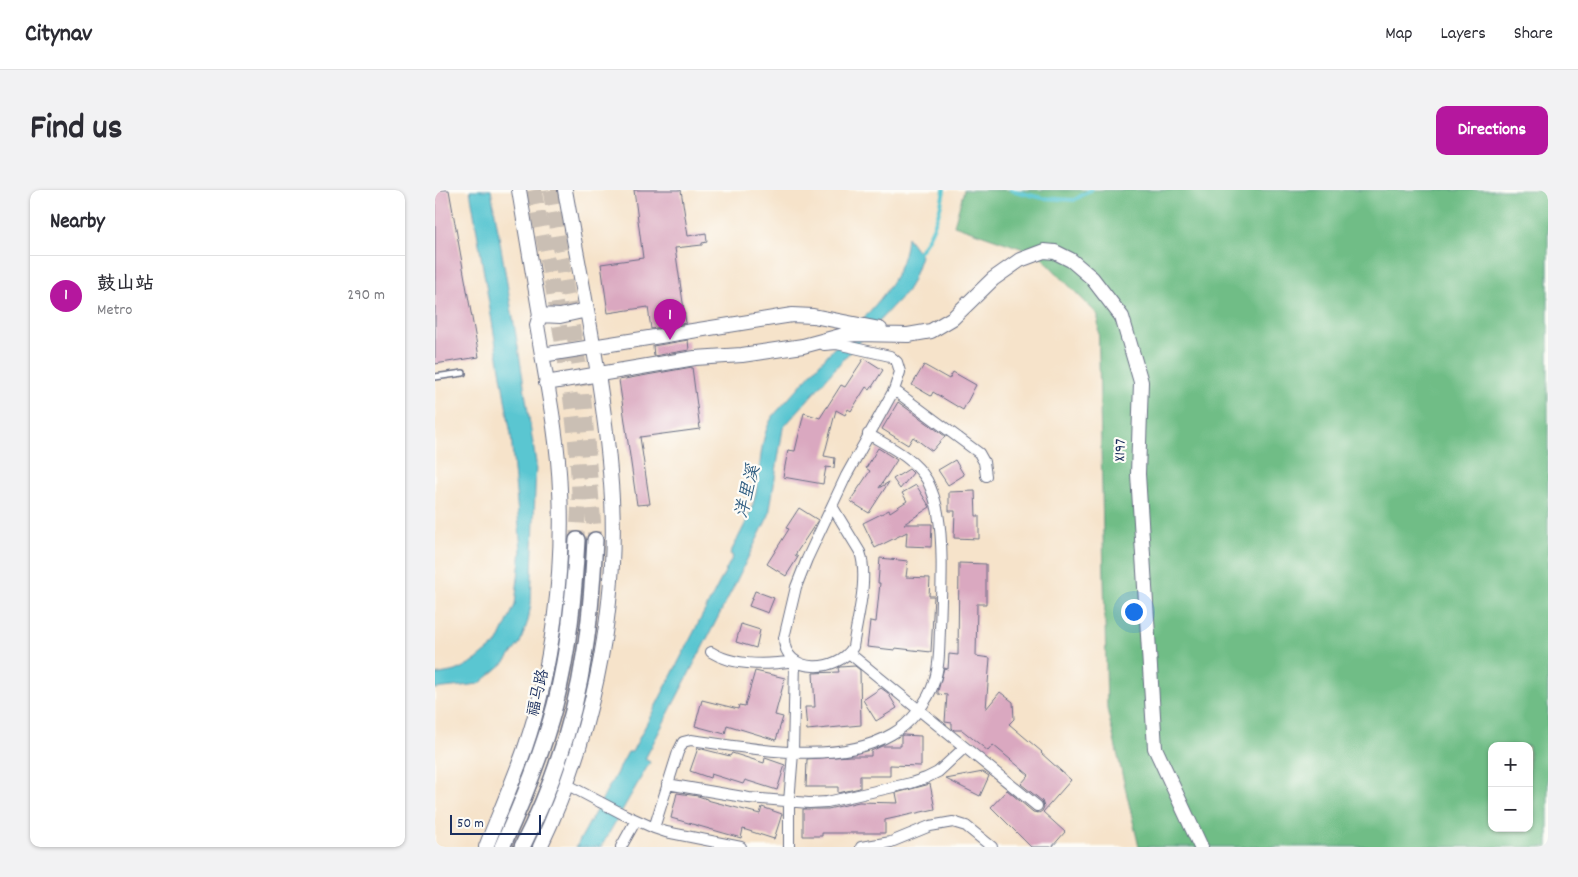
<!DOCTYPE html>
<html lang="en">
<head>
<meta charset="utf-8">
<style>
  :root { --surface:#fff; --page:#f2f2f3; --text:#2b2b33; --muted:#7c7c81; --line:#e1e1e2; --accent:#b5179e }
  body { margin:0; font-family:Dekko,"LXGW WenKai TC",sans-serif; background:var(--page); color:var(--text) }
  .controls { position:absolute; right:15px; bottom:15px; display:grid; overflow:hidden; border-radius:10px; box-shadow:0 1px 4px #0004 }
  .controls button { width:45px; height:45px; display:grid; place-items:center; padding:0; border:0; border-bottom:1px solid var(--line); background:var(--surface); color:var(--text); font:25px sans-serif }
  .scale { position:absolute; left:15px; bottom:12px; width:91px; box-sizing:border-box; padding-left:5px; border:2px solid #1b2f5e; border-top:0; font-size:14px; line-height:18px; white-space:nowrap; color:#1b2f5e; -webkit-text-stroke:4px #fdfcf7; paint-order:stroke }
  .you { position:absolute; left:698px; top:421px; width:18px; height:18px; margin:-12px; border:4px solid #fff; border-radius:50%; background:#1a73e8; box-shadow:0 0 0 8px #1a73e833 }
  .badge { display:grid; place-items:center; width:32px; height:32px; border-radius:50%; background:var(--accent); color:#fff; font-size:16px; font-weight:700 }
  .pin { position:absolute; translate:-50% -41px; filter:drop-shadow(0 1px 2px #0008) }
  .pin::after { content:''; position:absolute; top:26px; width:18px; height:15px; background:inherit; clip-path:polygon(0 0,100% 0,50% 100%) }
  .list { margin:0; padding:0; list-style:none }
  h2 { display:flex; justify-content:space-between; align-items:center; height:65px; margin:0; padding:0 20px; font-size:21px }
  h2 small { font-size:16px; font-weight:400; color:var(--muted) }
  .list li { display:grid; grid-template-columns:32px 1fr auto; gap:15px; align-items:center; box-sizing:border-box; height:80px; padding:0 20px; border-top:1px solid var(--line) }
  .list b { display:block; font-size:19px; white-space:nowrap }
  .list p { margin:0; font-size:16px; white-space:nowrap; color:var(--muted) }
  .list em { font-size:16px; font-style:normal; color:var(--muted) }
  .map { position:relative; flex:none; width:1113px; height:657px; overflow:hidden; border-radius:10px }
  header { display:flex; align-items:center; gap:30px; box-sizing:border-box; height:70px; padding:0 25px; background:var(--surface); border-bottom:1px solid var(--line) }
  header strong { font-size:24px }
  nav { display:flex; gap:28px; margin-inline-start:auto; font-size:18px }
  .intro { display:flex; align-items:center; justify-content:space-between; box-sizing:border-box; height:120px; padding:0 30px }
  h1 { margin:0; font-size:35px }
  .button { padding:12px 22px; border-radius:10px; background:var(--accent); color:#fff; font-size:18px; font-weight:700 }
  main { display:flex; gap:30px; padding:0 30px }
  aside { flex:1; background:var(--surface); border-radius:10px; box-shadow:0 1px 4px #0004 }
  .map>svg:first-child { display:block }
  .forest { fill:#6fbd86; stroke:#457672; fill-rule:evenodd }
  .water { fill:#5ac6d1; stroke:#3a7a98 }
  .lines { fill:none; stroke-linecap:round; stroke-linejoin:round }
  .stream { stroke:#5ac6d1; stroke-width:4 }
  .building { fill:#daa8c0 }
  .primary-tunnel { stroke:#cabfb4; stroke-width:15; stroke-dasharray:15 8; stroke-linecap:butt }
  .lane-casing { stroke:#686e84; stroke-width:8 }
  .street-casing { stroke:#686e84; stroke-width:12 }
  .secondary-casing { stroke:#686e84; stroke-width:16 }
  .primary-casing { stroke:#686e84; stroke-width:18 }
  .lane { stroke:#fff; stroke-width:5 }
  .street { stroke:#fff; stroke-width:10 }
  .secondary { stroke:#fff; stroke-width:14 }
  .primary { stroke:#fff; stroke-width:15 }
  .street-bridge-casing { stroke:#686e84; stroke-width:12; stroke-linecap:butt }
  .street-bridge { stroke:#fff; stroke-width:10 }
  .labels { text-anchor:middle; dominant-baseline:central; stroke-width:4.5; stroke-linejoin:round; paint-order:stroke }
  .street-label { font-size:16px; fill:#1b2f5e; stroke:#fdfcf7 }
  .water-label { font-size:18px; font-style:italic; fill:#2e5c80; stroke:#fdfcf7 }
</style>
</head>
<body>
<header>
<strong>Citynav</strong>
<nav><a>Map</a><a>Layers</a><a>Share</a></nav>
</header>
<div class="intro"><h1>Find us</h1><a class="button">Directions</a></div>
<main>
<aside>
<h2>Nearby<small></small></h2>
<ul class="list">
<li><span class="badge">1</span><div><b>鼓山站</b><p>Metro</p></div><em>290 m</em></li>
</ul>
</aside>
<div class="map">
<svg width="1113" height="657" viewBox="0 0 1113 657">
  <rect width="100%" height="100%" fill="#fdfcf7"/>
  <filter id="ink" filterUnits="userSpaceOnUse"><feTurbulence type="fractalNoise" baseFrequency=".02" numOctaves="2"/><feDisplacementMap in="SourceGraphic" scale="10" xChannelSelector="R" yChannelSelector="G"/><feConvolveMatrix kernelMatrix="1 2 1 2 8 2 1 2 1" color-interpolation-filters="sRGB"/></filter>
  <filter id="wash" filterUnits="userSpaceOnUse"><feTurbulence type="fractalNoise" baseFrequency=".0096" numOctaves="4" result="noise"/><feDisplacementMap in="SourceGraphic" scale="20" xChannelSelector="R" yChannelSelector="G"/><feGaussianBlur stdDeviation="1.12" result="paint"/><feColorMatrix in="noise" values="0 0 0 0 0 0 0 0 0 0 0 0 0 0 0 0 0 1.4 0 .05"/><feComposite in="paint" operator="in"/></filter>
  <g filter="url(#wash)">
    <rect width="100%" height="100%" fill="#f6e3ca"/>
    <path class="forest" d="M529,0H1113V657H704L672,519L663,125L603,64L519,35ZM1057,556H1094V638H1057Z"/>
    <path class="water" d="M35,0H56L83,157L101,273L96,414L93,431L85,453L70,472L44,494L0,499V485L21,481L41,470L63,452L80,415L86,360L76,245Z
      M472,47L486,66L477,92L471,102L413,164L348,238L334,325L296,402L210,569L215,572L166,657H141L193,562H197L298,366L295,364C304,345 316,326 320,306C327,279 323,250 338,226C358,204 377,182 397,160C428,128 469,94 472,47Z"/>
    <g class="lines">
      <path class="stream" d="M576,0L607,8L639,10L656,0
        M481,66C497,46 505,25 509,0"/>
    </g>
    <g id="blocks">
      <path class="building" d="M0,0H14L44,167L0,174Z
        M199,0H246L253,46L271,43L272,52L267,53V55L240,58L251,133L216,139L213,117L173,123L166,74L208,68Z
        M253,150L254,160L219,166L218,156Z
        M429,168L448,180L435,200L431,197L416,221L413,219L410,225L401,220L389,266L400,268L399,278L391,277L388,294L348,287L353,260L360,261L369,223L385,228L406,195L410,197Z
        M489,175L514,189L518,182L541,195L528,220L498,202L496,206L477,195Z
        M257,177L265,239L205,247L215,314L202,315L184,190Z
        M463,212L510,246L497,261L478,247L473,255L447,239Z
        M443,258L462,270L444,298L454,292L434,323L415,311L435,281L431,278Z
        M520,270L529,285L513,295L503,280Z
        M474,279L478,283L465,299L458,289Z
        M481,295L495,317L469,334H497L496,357L471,356L472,342L440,358L428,333L454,320L455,322L472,311L467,303Z
        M540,301L541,326H544V349L519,348L520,321H514V302Z
        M364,318L383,330L360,365L363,367L351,386L332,374L354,339L351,338Z
        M445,368L473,371L471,387L495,388L494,406H499L496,462L460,458V460L432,457L435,431L441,432L445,393H443Z
        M524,373L551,374V414H542L541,466L555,468L551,519L565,502L578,512L579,529L574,534L607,562L606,563L636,590L608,622L630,642L617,657H596L556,617L572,600L598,622L604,623L607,621L609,617L607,611L586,594L594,585L558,555L553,561L527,540H519L517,538V533L510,532L512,505L503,504V501L509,478L513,479L514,464L523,465Z
        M320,401L339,408L333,423L314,416Z
        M306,434L325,440L321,458L301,452Z
        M420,476L425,480L426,535L372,540L370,517H380L378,483L404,482L403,478L405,477Z
        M320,481L350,488L340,525L348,527L341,550L292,535L290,544L260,536L267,510L303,519L304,515L310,516Z
        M446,498L453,503L462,518L441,531L428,510Z
        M468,545L486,546V576L455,575V586H425V598L403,603V597H371L372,569L415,566H436V561L447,556H466V546Z
        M263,558L295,566L297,563L329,573L330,568L350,575L342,600L310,590L308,594L276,584L275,588L255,581Z
        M548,582L554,586L545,606L511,589Z
        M495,594L500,619L450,630V643H387V646H368V619H393L424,612L463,613L461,603Z
        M242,603L263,606L272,609V610L325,624L327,617L347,624L339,649L308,639L306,648L236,628Z"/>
    </g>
  </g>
  <g filter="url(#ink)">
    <use href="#blocks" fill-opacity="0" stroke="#686e84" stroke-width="1"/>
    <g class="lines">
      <path class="primary-tunnel" d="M99,0C118,101 140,201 144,304C144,319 142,334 142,350
        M115,0L148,199L160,350"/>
      <defs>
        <path id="lane" d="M0,187L28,183"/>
        <path id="street" d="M389,155L402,154L455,166L462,172L465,182L459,200L411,286L372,369L361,397L349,448C349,485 403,483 418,457C422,429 434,389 425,362L397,316
          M459,200L544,263L549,272L551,286
          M276,462C300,477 333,475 360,471L358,563L354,612V657
          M414,463L602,616
          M131,594L165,612
          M232,594L314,608L374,613L392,612L476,593L491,588L503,582L529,558
          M188,624L219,638L231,642L306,657
          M219,638L243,562L248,552L256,550C317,558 401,577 457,544C475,534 493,512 499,492C505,476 504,457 505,440C506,404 509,358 503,323C501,312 497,300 492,290C479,268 455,257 433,244
          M186,657L201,630
          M426,657L456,652L495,636L518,632L531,636L557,657"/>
        <path id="secondary" d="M105,125L125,126L152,120
          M107,165L357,125L378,126L445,139
          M111,193L260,168L307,165L368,156L409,145L423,144L473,145L496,141L518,128L558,89L585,70L609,61L620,62L636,70L657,88L687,127L706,192L703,284L720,558L766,657
          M51,657C64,624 78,592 90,558C117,480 129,383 125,300C123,245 111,190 102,135L105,125L84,0
          M105,657C155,553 183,425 177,309C171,205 148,102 130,0"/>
        <path id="primary" d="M67,657C88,611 107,564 120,515C134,461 139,405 142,350
          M87,657C118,596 140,528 150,460C156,424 158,386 160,350"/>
      </defs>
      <use href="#lane" class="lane-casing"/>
      <use href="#street" class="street-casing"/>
      <use href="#secondary" class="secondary-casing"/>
      <use href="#primary" class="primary-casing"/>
      <use href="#lane" class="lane"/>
      <use href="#street" class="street"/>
      <use href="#secondary" class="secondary"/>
      <use href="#primary" class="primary"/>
      <defs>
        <path id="street-bridge" d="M165,612L188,624"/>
      </defs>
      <use href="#street-bridge" class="street-bridge-casing"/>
      <use href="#street-bridge" class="street-bridge"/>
    </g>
  </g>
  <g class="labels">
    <g class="street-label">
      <text transform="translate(686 260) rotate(-88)">X197</text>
      <text transform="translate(104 503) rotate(-77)">福马路</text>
    </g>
    <g class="water-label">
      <text transform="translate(314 302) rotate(-76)">洋里溪</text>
    </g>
  </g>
</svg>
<div class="controls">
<button>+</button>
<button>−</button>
</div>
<div class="scale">50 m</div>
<div class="you"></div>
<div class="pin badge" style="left:235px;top:150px">1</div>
</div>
</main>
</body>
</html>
